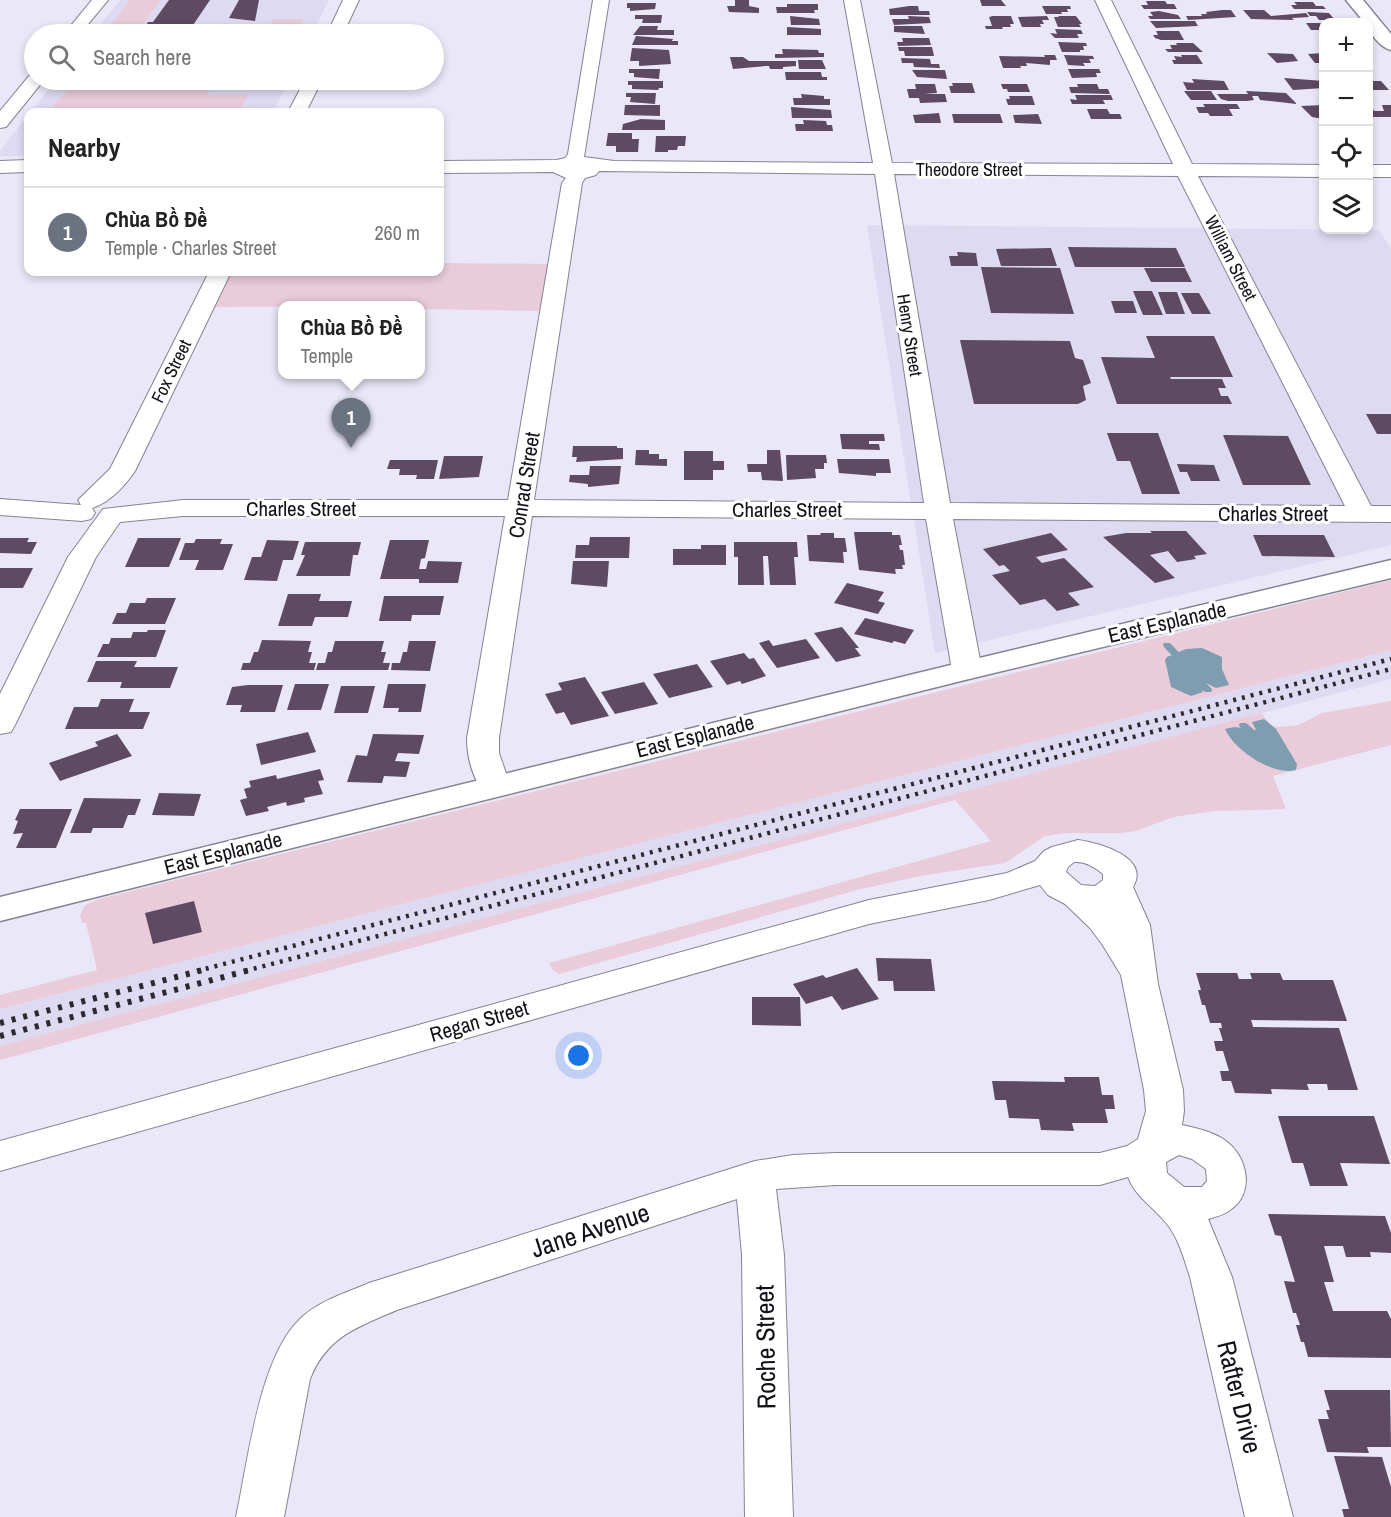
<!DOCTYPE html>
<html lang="en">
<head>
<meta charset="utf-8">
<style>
  :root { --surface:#fff; --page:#f2f2f2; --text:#222; --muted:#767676; --line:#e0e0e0; --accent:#d93025 }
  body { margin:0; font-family:"Archivo Narrow",sans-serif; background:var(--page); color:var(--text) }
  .controls { position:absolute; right:18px; top:18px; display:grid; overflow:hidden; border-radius:12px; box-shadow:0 3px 9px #0003 }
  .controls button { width:54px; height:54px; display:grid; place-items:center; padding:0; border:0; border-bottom:2px solid var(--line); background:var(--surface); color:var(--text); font:30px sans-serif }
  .you { position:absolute; left:579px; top:1056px; width:21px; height:21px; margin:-15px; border:4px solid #fff; border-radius:50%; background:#1a73e8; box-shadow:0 0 0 9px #1a73e833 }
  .badge { display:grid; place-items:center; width:39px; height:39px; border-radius:50%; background:var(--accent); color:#fff; font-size:20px; font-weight:700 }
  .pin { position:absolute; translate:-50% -50px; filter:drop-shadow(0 2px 3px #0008) }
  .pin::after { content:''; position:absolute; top:32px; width:21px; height:18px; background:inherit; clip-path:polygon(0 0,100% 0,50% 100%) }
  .popup { position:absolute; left:278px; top:301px; width:147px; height:78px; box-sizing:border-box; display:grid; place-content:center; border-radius:12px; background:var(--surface); filter:drop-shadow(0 2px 4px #0005); font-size:20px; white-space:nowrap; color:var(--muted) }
  .popup b { font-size:22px; color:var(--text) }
  .popup::after { content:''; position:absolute; left:50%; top:100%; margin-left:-12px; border:12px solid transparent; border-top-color:var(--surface) }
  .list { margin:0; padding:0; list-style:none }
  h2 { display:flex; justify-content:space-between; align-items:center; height:78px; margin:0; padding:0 24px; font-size:26px }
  h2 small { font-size:20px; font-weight:400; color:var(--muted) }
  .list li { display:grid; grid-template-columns:39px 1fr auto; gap:18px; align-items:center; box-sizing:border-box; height:90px; padding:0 24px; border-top:2px solid var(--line) }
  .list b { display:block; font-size:22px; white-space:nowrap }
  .list p { margin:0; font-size:20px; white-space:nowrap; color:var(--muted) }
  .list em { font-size:20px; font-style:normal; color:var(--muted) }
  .icon { flex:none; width:33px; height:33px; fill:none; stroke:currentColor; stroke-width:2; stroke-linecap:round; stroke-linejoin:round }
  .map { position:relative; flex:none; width:1391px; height:1517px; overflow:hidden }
  .search { position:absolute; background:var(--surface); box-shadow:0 3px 9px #0003; left:24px; top:24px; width:420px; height:66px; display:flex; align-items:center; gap:15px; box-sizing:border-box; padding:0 21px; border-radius:33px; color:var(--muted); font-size:22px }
  .panel { position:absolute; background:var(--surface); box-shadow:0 3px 9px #0003; left:24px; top:108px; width:420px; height:168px; border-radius:12px }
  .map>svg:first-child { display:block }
  .built { fill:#dddaf1 }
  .green { fill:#e9cbda }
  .water { fill:#7e9db1 }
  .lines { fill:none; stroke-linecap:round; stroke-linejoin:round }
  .stream { fill:#7e9db1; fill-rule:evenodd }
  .building { fill:#5e4a62 }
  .minor-casing { stroke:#858392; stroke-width:2 }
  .tertiary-casing { stroke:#858392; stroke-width:3 }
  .minor { fill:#fff; fill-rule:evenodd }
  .tertiary { fill:#fff; fill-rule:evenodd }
  .rail-far1 { stroke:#2b2a31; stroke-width:4.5; stroke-dasharray:3 6; stroke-linecap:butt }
  .rail { stroke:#2b2a31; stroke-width:6; stroke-dasharray:4 8; stroke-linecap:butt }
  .labels { text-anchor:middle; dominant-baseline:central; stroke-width:6; stroke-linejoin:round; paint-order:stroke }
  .far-street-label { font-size:18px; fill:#121117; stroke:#fff }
  .street-label { font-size:21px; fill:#121117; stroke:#fff }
  .near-street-label { font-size:26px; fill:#121117; stroke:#fff }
</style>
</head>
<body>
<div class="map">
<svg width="1391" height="1517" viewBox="0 0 1391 1517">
  <rect width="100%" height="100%" fill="#eae7f8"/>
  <path class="built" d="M120,0H329L312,34H93Z
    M57,80H289L273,112H30Z
    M28,115V156H0V151Z
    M867,225L1379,230L1391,249V545L935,653Z
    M1391,650V679L0,1046V1009L425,898Z"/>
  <path class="green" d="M130,0H161L136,34H104Z
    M273,19H304L296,34H265Z
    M75,80H216L207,95H248L238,112H49Z
    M440,263L551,264L541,311L420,309V306L215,307L232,272H440Z
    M1391,580V650L425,898L0,1009V995L97,970L86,923H82L80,916L84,906L99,899Z
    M1391,701V745L1273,776L1286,809L1214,811L1173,817L1136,831L1121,833H1065L1045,836L1005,863L920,876L857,890L559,974L553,970L549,963L991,841L955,800L0,1060V1046L1261,713L1272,726L1279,727L1299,725L1322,713Z"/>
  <path class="water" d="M1202,648L1222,657V669L1229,685L1216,688L1206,683L1202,684L1203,692L1191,696L1171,687L1165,660L1167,657L1186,649Z
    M1264,719L1276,729L1297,764L1296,770C1273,776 1234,750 1225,729C1243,724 1244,732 1256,730L1252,722Z"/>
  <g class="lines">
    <path class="stream" d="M1164,643H1170L1185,659L1186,661L1185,663H1179L1164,647L1163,645Z
      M1193,676H1199L1211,688L1212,690L1211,692H1205L1193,680L1192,678Z
      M1240,723H1246L1259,734L1260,736L1259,738H1253L1240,727L1239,725Z"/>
  </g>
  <path class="building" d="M169,0H210L187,34H144L146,32H157L169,25L146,26L148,22H153Z
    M239,0H259L255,21L229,18Z
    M735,0H749V6L759,8V13L729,12L727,6H735Z
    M980,0H1001L1006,6H982Z
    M1146,1H1165L1167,4H1174L1177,9H1144L1141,5H1148Z
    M1294,2H1313L1316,6H1323L1326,9H1294L1291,5H1297Z
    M627,3H656L655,9L630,11V8H627Z
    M787,4H818V10H814L815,13H777L776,7H787Z
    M909,6H918L919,11H929L930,15H890L889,9Z
    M1042,6H1070L1071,9H1067L1068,12H1061L1062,14H1046Z
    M1222,10H1231L1236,17L1188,20L1186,16H1202L1201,14H1207L1206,12Z
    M1243,10H1264L1271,16L1306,13L1309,17L1292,18L1294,20L1251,19Z
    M1159,11L1178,15L1181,19H1150L1148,16H1153L1150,12Z
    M1307,12L1329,13L1335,20H1319L1316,16H1310Z
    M635,15H662L661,23H642L643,19H635Z
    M790,16L819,19L820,25H791Z
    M908,16L929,17L931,23L894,25L892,19H909Z
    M993,16H1011L1014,24H1010L1011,27H1002L1003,29H986L985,26H992L989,17Z
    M1047,16L1049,20H1042L1044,24H1040L1041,27H1022L1018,17Z
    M1058,16H1076L1082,24H1079L1081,27H1058L1054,17H1059Z
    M1150,21H1195L1198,26L1156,28Z
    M1306,23H1324V30H1311Z
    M640,26H658L657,30H674V35H633Z
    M894,26H922L925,34L894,32Z
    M787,27L821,29V35H787Z
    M225,28H259L256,34H230L231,32H223Z
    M1055,29L1081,30L1083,34H1077L1079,38H1055L1050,33L1057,34Z
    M1156,31H1179L1184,40H1161L1155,38L1153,35H1158Z
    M636,36L673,39L672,41H678V45H632Z
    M902,38H929L931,45L898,46L897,42H903Z
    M1058,42L1086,43L1087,46H1083L1084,50H1080V52H1062Z
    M1176,43H1193L1203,52H1168L1165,49H1172L1170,45H1177Z
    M898,47H932L934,56H905L904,51H899Z
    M632,48L669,50L671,64L639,66V61H630Z
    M782,49L818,50L819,53H824V57L775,58V54H783Z
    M1267,53L1293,54L1298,61L1277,63Z
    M1324,53V63H1315L1308,54Z
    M1044,55H1055L1057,60H1050V65L1026,63L1027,66H1020L1021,68H1003L999,56L1045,57Z
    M1064,55L1093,56L1094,59H1089L1091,63H1083L1085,66L1068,65Z
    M1181,55H1197L1203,64H1174L1172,60H1176L1174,56L1182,57Z
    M730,57H743L749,61H796V66L783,67V69H770L769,66H766L733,69Z
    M901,58L930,59L931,64H939L940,68L914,67L913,63H902Z
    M798,60H822L826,69H799Z
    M629,69H660L659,79L634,77V73H629Z
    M1068,69H1099L1101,73H1096L1097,77L1072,78Z
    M912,70H945L947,79L917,77Z
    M785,72H821L822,77H827V80H786Z
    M1284,78L1324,81V88L1293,90Z
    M1192,79L1224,81L1229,90H1187L1183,82L1194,83Z
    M628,81H663V88H659L658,90L632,89V85H628Z
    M1368,81H1381L1389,90H1368Z
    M952,83H972L975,93H951L949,86H953Z
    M915,84H935L937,93L924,94H945L947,102L920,103L919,98H909L907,89H916Z
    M1001,84H1027L1030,92H1008L1007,89H1003Z
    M1077,84H1097L1099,89H1108L1110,94L1071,93L1069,87H1078Z
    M1184,91H1211L1217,100H1191Z
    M1246,91L1286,93L1297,104L1260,100L1258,96H1252L1254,100L1247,101H1228L1221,99L1217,94H1248Z
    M626,93H656L655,104L630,102L631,97H626Z
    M801,94L824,96V99H830V105H794L793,98H802Z
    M1075,95H1111L1113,100H1103L1105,104H1072L1070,99L1077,100Z
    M1009,96H1032L1035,105H1008L1006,99H1010Z
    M1203,104H1237L1240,109H1229L1233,116H1210L1208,113H1199L1196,107H1205Z
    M625,105H660V116L624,115Z
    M1324,105V119L1312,117L1301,106Z
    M1382,105H1391V117H1368V107L1375,111H1384Z
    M791,107L831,110L832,118H792Z
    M1087,109H1107L1110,114H1120L1122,119H1091Z
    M939,113L941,123H915L913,115Z
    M952,114H1000L1003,123H954Z
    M1038,114L1042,124L1015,123L1013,115Z
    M641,119L665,120V130H622L623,124Z
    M803,120L826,121L827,125H832L833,131H796L795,124H804Z
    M608,133H632V139H639L638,152H616V146H606Z
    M656,136H686L685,146H678L677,150H668V152H655Z
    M1068,247L1176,248L1185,267H1075Z
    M1051,248L1057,266H1001L996,249Z
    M957,252L976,253L978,266H951L949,256H958Z
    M981,267L1060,268L1074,314L991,313Z
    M1144,268H1185L1192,282H1151Z
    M1133,291H1152L1163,315H1143Z
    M1158,292H1177L1185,314H1166Z
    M1181,293H1199L1211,314H1192Z
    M1111,301H1133L1137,313H1115Z
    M1146,336H1214L1233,377H1170L1171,379H1222L1226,388H1218L1221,396H1228L1232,404H1117L1101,357L1155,358Z
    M960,340L1070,341L1075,358L1083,360L1091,383L1083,386L1086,400L1078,404H974Z
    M1366,414H1391V434H1377Z
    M1107,433H1158L1180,494H1142L1130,461H1117Z
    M840,434H884L885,441H869V444H879L880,450L842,449Z
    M1223,435L1288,436L1311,485H1243Z
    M573,446H617V448H623V459L576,462L577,457H572Z
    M636,450H649V454H659V459H667V466L635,465Z
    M767,450H780L783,481L762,480L761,472H748L747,464H767Z
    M684,451H713V461H724V470H713V480H684Z
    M786,455H826L827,463H824V469H815L816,478L787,480Z
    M444,456H483L479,477L439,479Z
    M837,459H889L891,473H876V476L839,473Z
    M390,460H438L434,479H416L417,475H399L400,469H387Z
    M1177,464L1214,465L1220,481H1191L1187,472H1180Z
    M590,466H621L619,484L588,487V484L569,482L570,475H589Z
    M1150,531H1186L1207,554L1194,556L1196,559L1177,562L1168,551L1150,555L1175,578L1155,583L1103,537L1126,533H1152Z
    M854,532H892V535H900L902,545H899L900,550H903L905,565H902L903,569H895L896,574L859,570Z
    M820,533H834V538H845L847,552H843L844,563L809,561L807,535H821Z
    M1051,533L1068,550L1036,557L1042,563L1064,558L1094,587L1068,593L1080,605L1057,611L1045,599L1020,605L992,575L1010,571L1004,565L999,566L983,549Z
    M1253,535H1324L1335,557L1262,556Z
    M590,537H630L629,558H575L576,545H589Z
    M0,538H29L27,542H37L31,554L0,553Z
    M138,538H181L169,567H125Z
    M196,539H222L220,544H233L223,570H195L199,560H179L185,543H194Z
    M267,540L299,541L293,560H283L277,581L244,580L252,557H261Z
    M390,540H429L425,558L421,559L419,569H426L428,561L462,562L458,583H419V579H380Z
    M305,542H361L358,555H353L350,576H296L305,555H301Z
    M734,542H797L798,557H794L796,585H770L768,556H763L764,585H738V557H734Z
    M701,545H726V565H673V549H701Z
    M573,561H609L607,587L571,584Z
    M0,568H33L23,588H0Z
    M847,583L884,592L878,601L885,603L878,614L834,603Z
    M288,594H321L319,601H352L348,617H315L312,626H278Z
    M384,596H444L440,615H412L411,621H379Z
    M147,598H176L165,624H112L117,613H126L130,603H145Z
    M865,618L914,630L905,644L894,641L892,643L854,634Z
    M842,627L859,648H855L861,656L836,662L814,633Z
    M148,630H166L156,657H97L103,644H109L111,638H131L133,632H147Z
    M806,639L820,658L777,668L759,643L769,640L773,646Z
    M262,640L311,641L308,652H312L309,663H316L314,670H241L243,663H250L254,652H258Z
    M335,641H384L381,652H386L383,663H390L388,670H316L318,663H325L328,652H332Z
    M409,641H436L430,671L391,670L392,663H400L403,652H407Z
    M744,653L749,659L754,658L766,676L742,684L740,681L727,685L710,661Z
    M96,661H137L134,667H178L170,688H120L122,682H87Z
    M697,664L713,687L669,698L653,674Z
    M585,677L609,716L571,725L564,712L556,714L545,694L562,690L558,683Z
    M644,682L658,704L615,714L601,692Z
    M295,684H329L321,710H287Z
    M388,684H426L421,712H398L399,708H383Z
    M248,685H283L275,712H240L242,705H226L232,687Z
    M341,686H375L368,713H334Z
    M101,699H134L129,712H150L143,729H65L74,707H98Z
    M308,732L316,752L261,765L256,744Z
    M117,734L132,756L60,781L49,763L98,746L95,742Z
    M373,734L424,735L419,754L398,753L395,761L410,762L406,777L384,776L382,783L347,782L356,755L367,756Z
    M320,769L324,780L318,781L323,794L304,798L305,802L287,806L286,802L267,807L269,811L246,816L240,800L247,798L244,789L251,787L249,781L276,775L277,779Z
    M159,793L201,794L194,816L152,815Z
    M84,798L141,799L135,815H128L123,828H93L91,833H70Z
    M20,809H72L56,848H16L23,833L13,834L18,821L15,820Z
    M194,901L202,932L153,944L145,913Z
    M876,958L931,959L935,991H894L893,981H878Z
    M857,968L879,999L842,1010L832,996L806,1004L793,984L823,975L826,978Z
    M1196,973H1237L1239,979H1252L1250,973H1280L1283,980H1333L1347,1021L1251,1020L1252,1023L1253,1027L1339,1028L1358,1090H1328L1327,1084H1307L1309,1090L1271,1089L1272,1094L1235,1093L1231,1081H1222L1220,1071H1229L1223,1051H1216L1214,1041H1223L1219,1028H1222L1221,1023H1210L1205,1005H1202L1198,990H1201Z
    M752,997H800L801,1026L752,1025Z
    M1064,1077H1099L1102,1095H1113L1115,1109H1105L1108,1123H1072L1074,1131L1041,1130L1039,1119L1009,1118L1006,1100H995L992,1081L1065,1082Z
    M1278,1116H1374L1390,1164L1340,1163L1348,1186H1310L1303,1163H1292Z
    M1268,1214L1385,1216L1391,1233V1253L1370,1252L1371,1257H1346L1343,1246H1324L1334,1282H1324L1333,1311H1387L1391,1319V1358L1308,1357L1304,1342H1301L1296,1325H1300L1296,1313H1293L1284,1281L1295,1282L1281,1236L1275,1235Z
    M1324,1390H1390L1391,1447H1367L1369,1453L1327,1452L1318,1419H1329L1326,1410H1330Z
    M1334,1456L1382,1457L1391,1487V1517H1344L1342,1509H1349Z"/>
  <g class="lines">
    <defs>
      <path id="minor" d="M92,0H108L80,34H64Z
        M343,0H359L343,34H327Z
        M593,0H609L584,157L614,161L873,163L844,0H860L892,163L1173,164L1095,0H1111L1192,164L1324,165V177L1198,176L1371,506H1391V522L953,519L982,670L977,676L967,679L957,676L952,670L926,519L532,516L499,738V753L510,785L505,792L494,795L483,792C472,776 467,756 467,738L505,516H183L120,522L96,557L15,725L11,732L0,734V694L68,557L103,509L183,500H508L562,183L566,178L553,172L440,173V161L557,160L565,158L568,154ZM599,171L875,174L924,503L534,500L582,183L585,178L596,175ZM894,174L1178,176L1345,506L950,503Z
        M34,75V80H44L6,127L0,128V111L29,76Z
        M305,80H322L306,112H288Z
        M28,160V172L0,173V161Z
        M1368,165H1391V177H1368Z
        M209,272H231L135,471C125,486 109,503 92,508L95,513L91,519L82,521L0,515V499L81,505L78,500L110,469Z
        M1078,840C1099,843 1151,857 1133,887L1150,925L1158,984L1183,1090L1184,1111L1182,1125C1196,1128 1214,1132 1226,1141C1248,1157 1255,1194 1230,1210C1224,1215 1215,1217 1208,1219L1232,1277L1293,1517H1245L1190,1277C1184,1259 1179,1239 1167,1224C1154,1207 1136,1198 1128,1177L1100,1185H836L776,1189L784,1255L793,1517H745L742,1255L737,1199L397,1310C358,1327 327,1336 310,1379L284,1517H236C248,1462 259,1358 300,1319C318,1301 346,1293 369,1283L755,1161L793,1155L836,1153H1100L1127,1146L1138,1139L1146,1111L1144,1090L1121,975L1102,944L1090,928L1065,904L1048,895L1040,885L989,900L869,924L0,1171V1141L869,900L1007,873L1035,861L1044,851L1052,847ZM1074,862C1085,861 1095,867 1103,874V880L1095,886L1081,885L1066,872L1068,867ZM1179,1155L1192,1159L1206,1169L1207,1181L1202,1187H1184L1167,1173L1166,1162Z"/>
      <path id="tertiary" d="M1346,0H1363L1391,34V50C1381,48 1368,33 1368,22H1364Z
        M1391,560V578L969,679L0,921V897L967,661Z"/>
    </defs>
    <use href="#minor" class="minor-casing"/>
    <use href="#tertiary" class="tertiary-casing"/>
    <use href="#minor" class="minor"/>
    <use href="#tertiary" class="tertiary"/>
    <path class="rail-far1" d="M197,971L1391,659
      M245,971L1391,669"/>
    <path class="rail" d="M0,1023L203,970
      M0,1036L250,970"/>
  </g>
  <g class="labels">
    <g class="far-street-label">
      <text x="969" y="169">Theodore Street</text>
      <text transform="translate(1231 258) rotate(63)">William Street</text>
      <text transform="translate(910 335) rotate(81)">Henry Street</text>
      <text transform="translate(171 371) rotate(-64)">Fox Street</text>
    </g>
    <g class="street-label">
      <text transform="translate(524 485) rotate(-81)">Conrad Street</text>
      <text x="301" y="508">Charles Street</text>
      <text x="787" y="509">Charles Street</text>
      <text x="1273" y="513">Charles Street</text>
      <text transform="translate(1167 622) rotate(-13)">East Esplanade</text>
      <text transform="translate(695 736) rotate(-14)">East Esplanade</text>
      <text transform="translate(223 853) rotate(-14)">East Esplanade</text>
      <text transform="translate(479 1021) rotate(-16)">Regan Street</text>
    </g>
    <g class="near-street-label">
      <text transform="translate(590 1230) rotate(-18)">Jane Avenue</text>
      <text transform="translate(765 1347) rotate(-91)">Roche Street</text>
      <text transform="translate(1240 1397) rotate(76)">Rafter Drive</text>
    </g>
  </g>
</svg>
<div class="controls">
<button>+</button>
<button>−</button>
<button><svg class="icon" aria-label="locate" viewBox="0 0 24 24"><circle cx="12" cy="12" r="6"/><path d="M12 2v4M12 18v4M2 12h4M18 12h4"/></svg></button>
<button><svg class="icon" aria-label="layers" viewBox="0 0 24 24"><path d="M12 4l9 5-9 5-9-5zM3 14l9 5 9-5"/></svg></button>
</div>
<div class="you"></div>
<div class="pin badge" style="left:351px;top:448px;background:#6b7280">1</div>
<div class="popup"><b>Chùa Bồ Đề</b>Temple</div>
<div class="search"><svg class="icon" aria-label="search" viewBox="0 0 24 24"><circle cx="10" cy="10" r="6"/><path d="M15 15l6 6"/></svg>Search here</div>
<section class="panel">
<h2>Nearby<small></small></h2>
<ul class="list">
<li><span class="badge" style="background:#6b7280">1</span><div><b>Chùa Bồ Đề</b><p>Temple · Charles Street</p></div><em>260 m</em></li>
</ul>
</section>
</div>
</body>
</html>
